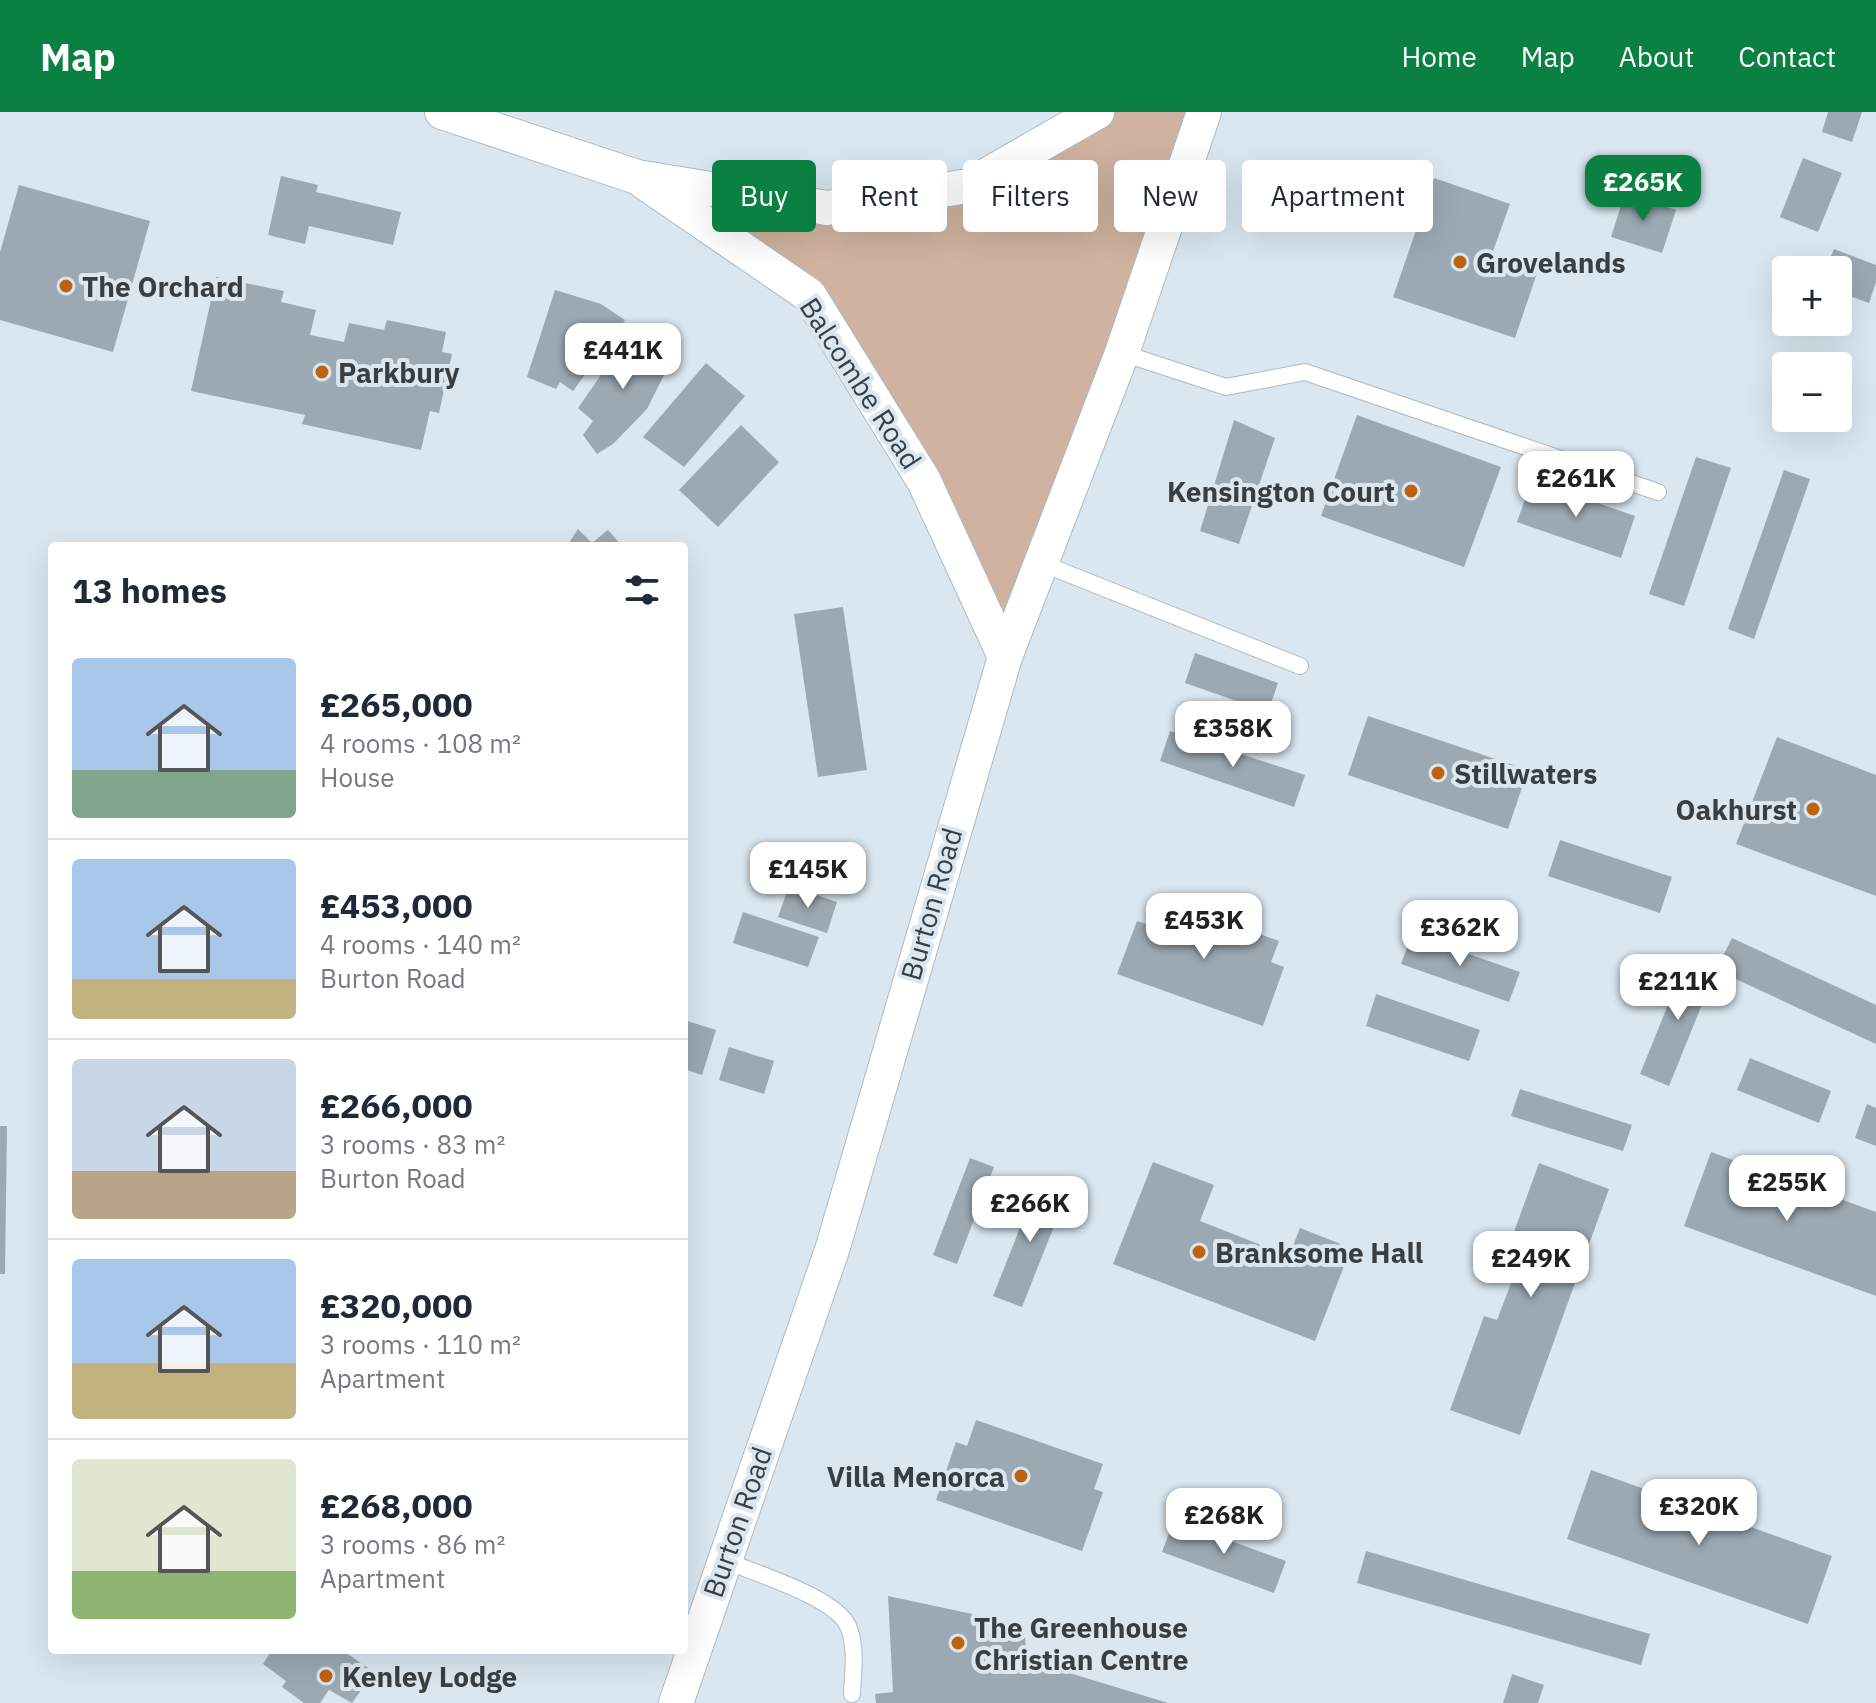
<!DOCTYPE html>
<html lang="en">
<head>
<meta charset="utf-8">
<style>
	:root { --surface:#fff; --page:#f2f2f3; --text:#1f2937; --muted:#747a83; --line:#e0e1e3; --accent:#0b8043 }
	body { margin:0; font-family:"IBM Plex Sans",sans-serif; background:var(--page); color:var(--text); height:100vh; display:flex; flex-direction:column; font-size:30px; white-space:nowrap }
	* { box-sizing:border-box; margin:0 }
	p { font-size:26px; color:var(--muted) }
	.icon { flex:none; width:44px; height:44px; fill:none; stroke:currentColor; stroke-width:2; stroke-linecap:round; stroke-linejoin:round }
	.map { position:relative; flex:1; overflow:hidden }
	.drawer { position:absolute; left:48px; top:430px; width:640px; height:1112px; display:flex; flex-direction:column; background:var(--surface); border-radius:8px; box-shadow:0 8px 32px #0002 }
	.drawer>* { flex:none }
	.guide { position:absolute; left:712px; top:48px; width:760px; height:72px; display:flex; gap:16px }
	.tools { position:absolute; left:1772px; top:144px; display:grid; gap:16px }
	.tools a { display:grid; place-items:center; width:80px; height:80px; border-radius:8px; background:var(--surface); box-shadow:0 8px 32px #0002; font-size:40px }
	.price { position:absolute; translate:-50% -68px; padding:0 18px; border-radius:16px; background:#fff; color:#222; font-size:26px; line-height:52px; filter:drop-shadow(0 2px 4px #0008) }
	.price::after { content:''; position:absolute; left:50%; top:48px; width:24px; height:18px; margin-left:-12px; background:inherit; clip-path:polygon(0 0,100% 0,50% 100%) }
	.price.active { background:var(--accent); color:#fff }
	ul { padding:0; list-style:none }
	li { display:flex; align-items:center; gap:24px; height:200px; padding:0 24px }
	li+li { border-top:2px solid var(--line) }
	li span { display:grid; place-items:center; flex:none; width:224px; height:160px; border-radius:8px; color:#555 }
	li>.icon { margin-inline-start:auto }
	span .icon { width:96px; height:96px; fill:#fffc; stroke-width:1 }
	li b { font-size:34px }
	h2 { display:flex; justify-content:space-between; align-items:center; height:96px; padding:0 24px; font-size:34px }
	.pill { padding:0 28px; border-radius:8px; background:var(--surface); box-shadow:0 8px 32px #0002; font-size:28px; line-height:72px }
	.pill.active { background:var(--accent); color:#fff }
	header { display:flex; align-items:center; gap:48px; box-sizing:border-box; height:112px; padding:0 40px; background:var(--accent); color:#fff }
	header strong { font-size:38px }
	nav { display:flex; gap:44px; margin-inline-start:auto; font-size:28px }
	.map>svg:first-child { display:block }
	.green { fill:#cfb29f }
	.building { fill:#9ca9b3 }
	.lines { fill:none; stroke-linecap:round; stroke-linejoin:round }
	.service-casing { stroke:#adbac4; stroke-width:18 }
	.minor-casing { stroke:#adbac4; stroke-width:36 }
	.service { stroke:#fff; stroke-width:16 }
	.minor { stroke:#fff; stroke-width:34 }
	.poi-dot { fill:#be620e; stroke:#dae7f1; stroke-width:3 }
	.labels { text-anchor:middle; dominant-baseline:central; stroke-width:8; stroke-linejoin:round; paint-order:stroke }
	.poi-label { font-size:28px; font-weight:bold; fill:#383e42; stroke:#dae7f1; text-anchor:start }
	.street-label { font-size:28px; fill:#383e42; stroke:#dae7f1 }
</style>
</head>
<body>
<header>
<strong>Map</strong>
<nav><a>Home</a><a>Map</a><a>About</a><a>Contact</a></nav>
</header>
<div class="map">
<svg width="1876" height="1591" viewBox="0 0 1876 1591">
	<rect width="100%" height="100%" fill="#dae7f1"/>
	<polygon class="green" points="1097,0 1204,0 1005,545 809,183 649,67 827,96 968,74"/>
	<g class="building">
		<polygon points="1828,0 1862,0 1852,30 1822,20"/>
		<polygon points="1803,46 1842,61 1818,120 1780,105"/>
		<polygon points="281,64 318,73 316,80 401,100 393,133 309,114 305,132 268,123"/>
		<polygon points="1434,66 1510,92 1492,142 1538,158 1515,226 1393,185"/>
		<polygon points="19,73 150,109 113,240 0,208 0,140"/>
		<polygon points="1625,81 1676,98 1662,141 1611,125"/>
		<polygon points="1834,137 1876,153 1876,170 1869,191 1838,180 1838,158 1825,158"/>
		<polygon points="216,165 284,179 281,190 316,198 310,223 344,230 349,211 384,218 387,208 446,220 442,240 452,242 439,301 430,299 421,338 302,312 305,303 191,279"/>
		<polygon points="555,178 601,192 625,208 573,279 560,270 556,277 527,265"/>
		<polygon points="633,217 660,234 655,242 670,251 647,297 613,332 597,342 583,323 593,309 578,296"/>
		<polygon points="706,251 745,284 684,355 643,325"/>
		<polygon points="1357,303 1501,355 1464,455 1321,404"/>
		<polygon points="1234,308 1275,326 1239,432 1200,419"/>
		<polygon points="741,313 779,350 718,415 679,378"/>
		<polygon points="1696,345 1731,356 1684,494 1649,482"/>
		<polygon points="1784,358 1810,367 1754,527 1728,517"/>
		<polygon points="1532,368 1635,404 1621,446 1517,410"/>
		<polygon points="578,417 592,431 608,418 622,434 567,434"/>
		<polygon points="843,495 867,658 818,665 794,502"/>
		<polygon points="1195,541 1278,571 1268,600 1185,571"/>
		<polygon points="1368,604 1528,658 1508,717 1348,663"/>
		<polygon points="1170,619 1305,663 1294,695 1160,649"/>
		<polygon points="1777,625 1876,663 1876,784 1736,732"/>
		<polygon points="1560,728 1672,765 1660,801 1548,764"/>
		<polygon points="789,774 837,790 827,821 778,805"/>
		<polygon points="1159,786 1279,829 1271,850 1284,855 1263,914 1117,862 1137,809 1149,813"/>
		<polygon points="743,800 819,825 808,855 733,831"/>
		<polygon points="1412,822 1520,860 1509,890 1401,852"/>
		<polygon points="1732,826 1876,893 1876,932 1716,858"/>
		<polygon points="1687,846 1716,858 1669,974 1640,962"/>
		<polygon points="1376,882 1480,918 1469,949 1366,914"/>
		<polygon points="684,908 716,918 702,963 684,957"/>
		<polygon points="729,935 774,949 764,982 719,968"/>
		<polygon points="1750,946 1831,979 1819,1011 1737,978"/>
		<polygon points="1520,977 1632,1013 1623,1039 1511,1004"/>
		<polygon points="1867,992 1876,996 1876,1034 1855,1026"/>
		<polygon points="0,1014 7,1014 5,1162 0,1162"/>
		<polygon points="1711,1040 1876,1100 1876,1184 1684,1114"/>
		<polygon points="970,1046 994,1055 957,1152 933,1143"/>
		<polygon points="1153,1050 1214,1073 1200,1109 1289,1144 1300,1116 1351,1136 1315,1229 1113,1152"/>
		<polygon points="1539,1051 1609,1077 1520,1323 1450,1298 1484,1204 1497,1208 1518,1153 1504,1147"/>
		<polygon points="1039,1068 1068,1079 1022,1195 993,1184"/>
		<polygon points="976,1308 1103,1352 1094,1377 1103,1380 1082,1439 936,1388 956,1330 967,1334"/>
		<polygon points="1591,1358 1832,1444 1808,1512 1567,1427"/>
		<polygon points="1174,1408 1286,1449 1274,1481 1162,1440"/>
		<polygon points="1366,1439 1650,1522 1641,1553 1357,1471"/>
		<polygon points="888,1484 1024,1513 1027,1548 1168,1591 876,1591 875,1582 893,1580"/>
		<polygon points="265,1538 342,1538 374,1560 352,1591 329,1578 320,1591 304,1591 282,1575 286,1569 263,1552 270,1541"/>
		<polygon points="1512,1562 1544,1573 1538,1591 1503,1591"/>
	</g>
	<g class="lines">
		<g class="service-casing">
			<g id="service">
				<polyline points="1122,241 1226,275 1305,260 1658,380"/>
				<polyline points="1041,451 1300,554"/>
				<path d="M724,1448C754,1461 835,1485 848,1514C857,1535 853,1560 852,1582"/>
			</g>
		</g>
		<g class="minor-casing">
			<g id="minor">
				<polyline points="442,0 637,65 827,96 968,74 1097,0"/>
				<polyline points="644,70 809,183 924,369 1005,545"/>
				<polyline points="676,1591 833,1135 1005,545 1122,241 1204,0"/>
			</g>
		</g>
		<use href="#service" class="service"/>
		<use href="#minor" class="minor"/>
	</g>
	<g class="poi-dot">
		<circle cx="1460" cy="150" r="8"/>
		<circle cx="66" cy="174" r="8"/>
		<circle cx="322" cy="260" r="8"/>
		<circle cx="1411" cy="379" r="8"/>
		<circle cx="1438" cy="661" r="8"/>
		<circle cx="1813" cy="697" r="8"/>
		<circle cx="1199" cy="1140" r="8"/>
		<circle cx="1021" cy="1364" r="8"/>
		<circle cx="958" cy="1531" r="8"/>
		<circle cx="326" cy="1564" r="8"/>
	</g>
	<g class="labels">
		<g class="poi-label">
			<text x="1476" y="150">Grovelands</text>
			<text x="82" y="174">The Orchard</text>
			<text x="338" y="260">Parkbury</text>
			<text x="1395" y="379" text-anchor="end">Kensington Court</text>
			<text x="1454" y="661">Stillwaters</text>
			<text x="1797" y="697" text-anchor="end">Oakhurst</text>
			<text x="1215" y="1140">Branksome Hall</text>
			<text x="1005" y="1364" text-anchor="end">Villa Menorca</text>
			<text x="974" y="1515">The Greenhouse<tspan x="974" dy="32">Christian Centre</tspan></text>
			<text x="342" y="1564">Kenley Lodge</text>
		</g>
		<g class="street-label">
			<text transform="translate(861 271) rotate(57)">Balcombe Road</text>
			<text transform="translate(931 792) rotate(-74)">Burton Road</text>
			<text transform="translate(737 1410) rotate(-71)">Burton Road</text>
		</g>
	</g>
</svg>
<div class="tools">
<a>+</a>
<a>−</a>
</div>
<b class="price active" style="left:1643px;top:111px">£265K</b>
<b class="price" style="left:623px;top:279px">£441K</b>
<b class="price" style="left:1576px;top:407px">£261K</b>
<b class="price" style="left:1233px;top:657px">£358K</b>
<b class="price" style="left:808px;top:798px">£145K</b>
<b class="price" style="left:1204px;top:849px">£453K</b>
<b class="price" style="left:1460px;top:856px">£362K</b>
<b class="price" style="left:1678px;top:910px">£211K</b>
<b class="price" style="left:1787px;top:1111px">£255K</b>
<b class="price" style="left:1030px;top:1132px">£266K</b>
<b class="price" style="left:1531px;top:1187px">£249K</b>
<b class="price" style="left:1699px;top:1435px">£320K</b>
<b class="price" style="left:1224px;top:1444px">£268K</b>
<div class="guide">
<a class="pill active">Buy</a>
<a class="pill">Rent</a>
<a class="pill">Filters</a>
<a class="pill">New</a>
<a class="pill">Apartment</a>
</div>
<section class="drawer">
<h2>13 homes<svg class="icon" aria-label="filters" viewBox="0 0 24 24"><path d="M4 7h16M4 17h16"/><circle cx="9" cy="7" r="2"/><circle cx="15" cy="17" r="2"/></svg></h2>
<ul>
<li><span style="background:linear-gradient(#a9c7e8 70%,#7fa58c 0)"><svg class="icon" aria-label="home" viewBox="0 0 24 24"><path d="M3 11l9-7 9 7M6 9v11h12V9"/></svg></span><div><b>£265,000</b><p>4 rooms · 108 m²</p><p>House</p></div></li>
<li><span style="background:linear-gradient(#a9c7e8 75%,#c2b280 0)"><svg class="icon" aria-label="home" viewBox="0 0 24 24"><path d="M3 11l9-7 9 7M6 9v11h12V9"/></svg></span><div><b>£453,000</b><p>4 rooms · 140 m²</p><p>Burton Road</p></div></li>
<li><span style="background:linear-gradient(#c9d6e8 70%,#b9a48a 0)"><svg class="icon" aria-label="home" viewBox="0 0 24 24"><path d="M3 11l9-7 9 7M6 9v11h12V9"/></svg></span><div><b>£266,000</b><p>3 rooms · 83 m²</p><p>Burton Road</p></div></li>
<li><span style="background:linear-gradient(#a9c7e8 65%,#c2b280 0)"><svg class="icon" aria-label="home" viewBox="0 0 24 24"><path d="M3 11l9-7 9 7M6 9v11h12V9"/></svg></span><div><b>£320,000</b><p>3 rooms · 110 m²</p><p>Apartment</p></div></li>
<li><span style="background:linear-gradient(#dfe7d0 70%,#8fb573 0)"><svg class="icon" aria-label="home" viewBox="0 0 24 24"><path d="M3 11l9-7 9 7M6 9v11h12V9"/></svg></span><div><b>£268,000</b><p>3 rooms · 86 m²</p><p>Apartment</p></div></li>
</ul>
</section>
</div>
</body>
</html>
